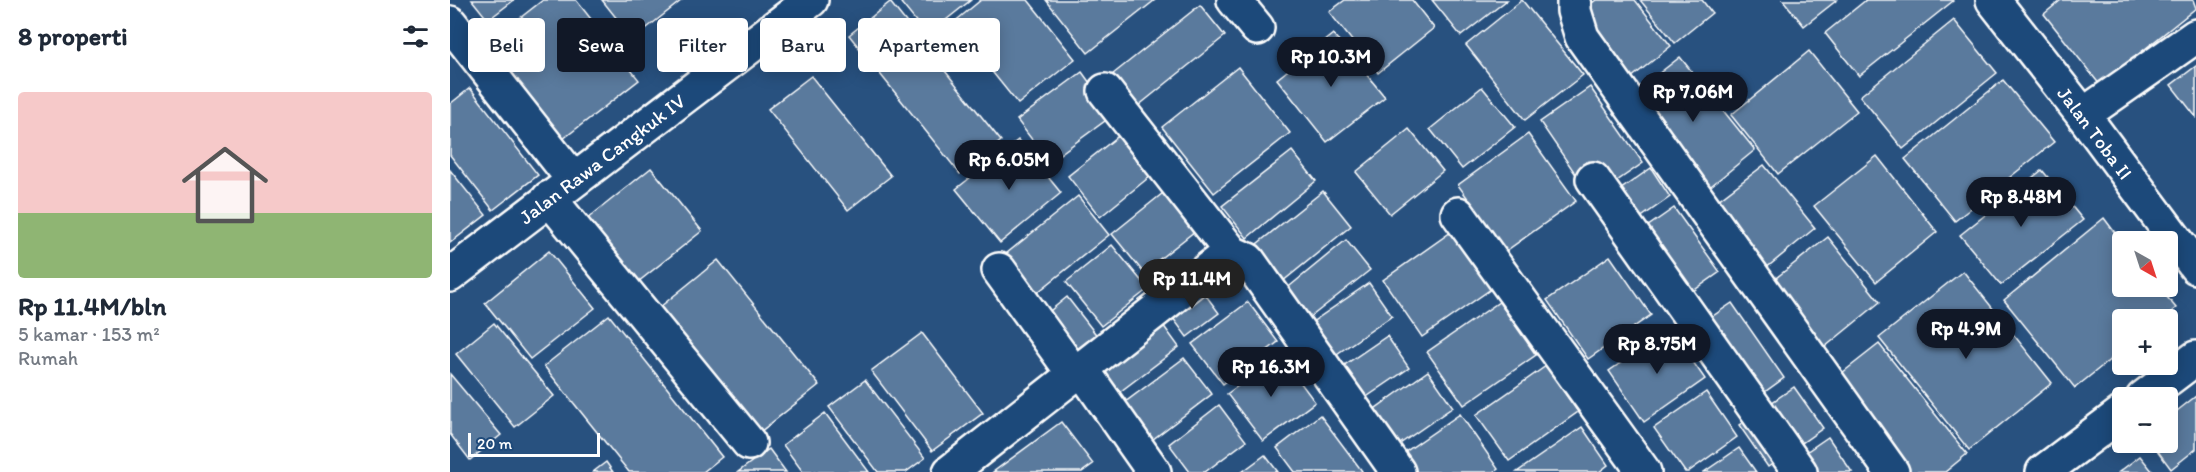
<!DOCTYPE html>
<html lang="id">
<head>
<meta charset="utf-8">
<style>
	:root { --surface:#fff; --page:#f6f6f7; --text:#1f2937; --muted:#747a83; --line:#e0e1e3; --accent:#111827 }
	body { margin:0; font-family:Itim,sans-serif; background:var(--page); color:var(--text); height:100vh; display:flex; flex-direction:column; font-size:22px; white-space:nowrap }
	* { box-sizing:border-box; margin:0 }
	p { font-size:20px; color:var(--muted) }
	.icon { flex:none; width:33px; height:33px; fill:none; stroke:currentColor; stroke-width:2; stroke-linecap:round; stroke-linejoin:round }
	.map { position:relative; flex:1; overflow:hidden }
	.side { display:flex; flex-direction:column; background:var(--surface); width:450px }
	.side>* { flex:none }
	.banner { position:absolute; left:18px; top:18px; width:570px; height:54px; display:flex; gap:12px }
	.needle { width:39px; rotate:141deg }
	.controls { position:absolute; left:1662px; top:231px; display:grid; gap:12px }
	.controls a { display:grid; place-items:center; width:66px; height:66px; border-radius:6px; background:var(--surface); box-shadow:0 3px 15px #0003; font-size:30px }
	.scale { position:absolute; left:18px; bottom:15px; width:132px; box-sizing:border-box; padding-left:6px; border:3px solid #fff; border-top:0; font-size:16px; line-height:21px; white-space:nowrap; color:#fff; -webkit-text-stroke:4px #1f4a7a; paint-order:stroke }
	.price { position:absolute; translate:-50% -51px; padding:0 14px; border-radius:21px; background:var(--accent); color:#fff; font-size:20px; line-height:39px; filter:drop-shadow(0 2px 3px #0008) }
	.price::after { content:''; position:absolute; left:50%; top:36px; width:18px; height:14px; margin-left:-9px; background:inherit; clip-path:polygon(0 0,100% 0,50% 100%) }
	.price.current { background:#222; color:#fff }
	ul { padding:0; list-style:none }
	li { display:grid; align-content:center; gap:12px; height:318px; padding:0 18px }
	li+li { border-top:2px solid var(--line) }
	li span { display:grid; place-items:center; height:186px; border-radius:6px; color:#555 }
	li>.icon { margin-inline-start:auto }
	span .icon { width:108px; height:108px; fill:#fffc; stroke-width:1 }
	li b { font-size:26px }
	h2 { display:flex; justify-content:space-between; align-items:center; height:72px; padding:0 18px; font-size:26px }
	.tag { padding:0 21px; border-radius:6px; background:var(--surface); box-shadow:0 3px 15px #0003; font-size:21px; line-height:54px }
	.tag.current { background:var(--accent); color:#fff }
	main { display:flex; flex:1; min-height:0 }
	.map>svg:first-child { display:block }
	.building { fill:#5a7a9d; stroke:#fff; stroke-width:1.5 }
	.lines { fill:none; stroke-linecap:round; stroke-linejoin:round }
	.minor-casing { stroke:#fff; stroke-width:38 }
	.minor { stroke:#1f4a7a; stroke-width:33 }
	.labels { text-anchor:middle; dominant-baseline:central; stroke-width:6; stroke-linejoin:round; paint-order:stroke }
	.street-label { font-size:20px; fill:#fff; stroke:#1f4a7a }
</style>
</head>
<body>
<main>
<section class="side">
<h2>8 properti<svg class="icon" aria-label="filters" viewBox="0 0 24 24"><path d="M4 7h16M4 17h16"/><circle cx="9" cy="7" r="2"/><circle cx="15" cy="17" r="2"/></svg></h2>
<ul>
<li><span style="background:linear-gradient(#f6c9c9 65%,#8fb573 0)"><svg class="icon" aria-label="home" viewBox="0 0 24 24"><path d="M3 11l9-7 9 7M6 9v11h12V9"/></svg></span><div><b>Rp 11.4M/bln</b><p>5 kamar · 153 m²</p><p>Rumah</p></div></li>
</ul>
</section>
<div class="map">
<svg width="1746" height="472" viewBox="0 0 1746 472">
	<rect width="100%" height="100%" fill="#28517f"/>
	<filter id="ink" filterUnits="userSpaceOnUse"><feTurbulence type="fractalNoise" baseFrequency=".0167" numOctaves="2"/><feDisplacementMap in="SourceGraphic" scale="12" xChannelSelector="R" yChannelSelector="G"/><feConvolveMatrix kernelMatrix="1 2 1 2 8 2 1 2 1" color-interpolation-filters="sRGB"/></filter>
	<g filter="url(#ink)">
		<g class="building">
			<polygon points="22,0 64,0 38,20"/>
			<polygon points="93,0 126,0 189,80 113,139 38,43"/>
			<polygon points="152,0 232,0 183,39"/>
			<polygon points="455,0 521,0 477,35 451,3"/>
			<polygon points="531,0 578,0 625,59 568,104 503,23"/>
			<polygon points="596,0 705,0 638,53"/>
			<polygon points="895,0 962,0 984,28 928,73 879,12"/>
			<polygon points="982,0 1057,0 1011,36"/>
			<polygon points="1072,0 1133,75 1075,120 1016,45"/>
			<polygon points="1146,0 1185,0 1221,46 1181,78 1129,13"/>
			<polygon points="1190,0 1252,0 1262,13 1225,43"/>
			<polygon points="1333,0 1387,0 1354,26"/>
			<polygon points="1416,0 1502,0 1503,1 1409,76 1375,33"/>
			<polygon points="1611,0 1743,0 1746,8 1650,85 1594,14"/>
			<polygon points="440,2 551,141 510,174 399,35"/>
			<polygon points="750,5 775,36 688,106 663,74"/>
			<polygon points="1504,20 1547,73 1453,149 1410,96"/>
			<polygon points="883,34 935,97 877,142 827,79"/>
			<polygon points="1359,51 1407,111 1328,174 1281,115"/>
			<polygon points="1230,57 1305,150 1256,190 1180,96"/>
			<polygon points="1746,66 1746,117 1721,85"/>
			<polygon points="788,67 840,133 764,193 712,127"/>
			<polygon points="632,72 663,115 599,162 567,120"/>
			<polygon points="361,76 441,176 398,210 318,109"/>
			<polygon points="1553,80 1604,142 1505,221 1455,159"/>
			<polygon points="1032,87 1065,127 1012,169 980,129"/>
			<polygon points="1140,87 1193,163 1142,198 1090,122"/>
			<polygon points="20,88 88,175 43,210 0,155 0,104"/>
			<polygon points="959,129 993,171 940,214 906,172"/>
			<polygon points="676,130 708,170 650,217 618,176"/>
			<polygon points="1078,134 1126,201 1056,251 1008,185"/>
			<polygon points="568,140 611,193 550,243 506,189"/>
			<polygon points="842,151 866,181 797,238 772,206"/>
			<polygon points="1427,156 1487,232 1426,282 1364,206"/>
			<polygon points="1314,165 1365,228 1315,269 1263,204"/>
			<polygon points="201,168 252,231 183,286 132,223"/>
			<polygon points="1201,168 1220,197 1170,232 1150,204"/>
			<polygon points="0,170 36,215 0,243"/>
			<polygon points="1592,170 1633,220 1551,285 1510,235"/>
			<polygon points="723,185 754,224 693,272 662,234"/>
			<polygon points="873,191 901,226 827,286 798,251"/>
			<polygon points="628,196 659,235 583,296 552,257"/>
			<polygon points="1224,208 1270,272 1219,308 1174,243"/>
			<polygon points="1654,218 1672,242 1672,286 1708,286 1726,308 1711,320 1672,320 1672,350 1625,388 1554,300"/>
			<polygon points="1001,232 1041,289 972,337 933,280"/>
			<polygon points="1378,237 1430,302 1370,351 1317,285"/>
			<polygon points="896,240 920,270 858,319 835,290"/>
			<polygon points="662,245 698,289 651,326 616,282"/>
			<polygon points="99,251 145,308 80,359 35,303"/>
			<polygon points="1160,256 1201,315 1138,359 1097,300"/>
			<polygon points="268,260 369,385 305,436 205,311"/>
			<polygon points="1513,271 1602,383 1519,450 1429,338"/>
			<polygon points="746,282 769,313 737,337 714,306"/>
			<polygon points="919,283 942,316 878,360 855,327"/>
			<polygon points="617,297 648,337 622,358 590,319"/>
			<polygon points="798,302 828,342 773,384 742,344"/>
			<polygon points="1049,302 1086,355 1014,405 977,352"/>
			<polygon points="1282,303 1334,378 1291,409 1238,333"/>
			<polygon points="705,314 729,347 663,397 638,364"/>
			<polygon points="159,315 272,457 253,472 179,472 94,366"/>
			<polygon points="44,323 104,396 65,427 6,354"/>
			<polygon points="1220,329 1255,379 1194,422 1159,371"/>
			<polygon points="472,333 533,413 482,451 421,371"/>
			<polygon points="937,336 959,368 915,398 893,366"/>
			<polygon points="1429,344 1517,454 1495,472 1457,472 1383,380"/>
			<polygon points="830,355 865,402 813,441 777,394"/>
			<polygon points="734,358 762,394 694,446 666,409"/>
			<polygon points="1096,366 1128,412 1059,461 1026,415"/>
			<polygon points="978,371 1003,407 944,448 919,413"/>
			<polygon points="0,374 51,435 20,460 0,434"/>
			<polygon points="415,380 475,458 456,472 428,472 379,407"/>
			<polygon points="1344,387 1373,428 1318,467 1289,425"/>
			<polygon points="1256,392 1287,437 1238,472 1235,472 1204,428"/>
			<polygon points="1746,396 1746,449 1721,469 1701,442 1718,442 1718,418"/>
			<polygon points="769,405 796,441 755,472 740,472 719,444"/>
			<polygon points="375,413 419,472 353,472 333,445"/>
			<polygon points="1010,414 1048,469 1044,472 959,472 948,457"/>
			<polygon points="870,415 912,471 911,472 845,472 827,448"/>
			<polygon points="611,422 643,464 632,472 543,472"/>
			<polygon points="1132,427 1158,465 1149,472 1067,472"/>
			<polygon points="1378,437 1402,472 1327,472"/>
			<polygon points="1289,448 1306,472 1254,472"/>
			<polygon points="319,449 336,472 288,472"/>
			<polygon points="815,455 828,472 792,472"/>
			<polygon points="1690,456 1703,472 1669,472"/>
			<polygon points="156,462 163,472 143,472"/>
		</g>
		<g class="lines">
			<g class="minor-casing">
				<g id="minor">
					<polyline points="784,0 807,28"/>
					<polyline points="1124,0 1124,11 1132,37 1442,472"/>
					<polyline points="1543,0 1633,115 1746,267"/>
					<polyline points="0,23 123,179"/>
					<polyline points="655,91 782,253 798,260 948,472"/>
					<polyline points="1633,115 1746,36"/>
					<polyline points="1143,179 1350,472"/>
					<polyline points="99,198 299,443"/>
					<polyline points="1008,214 1194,472"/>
					<polyline points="549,270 624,374"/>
					<polyline points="0,275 361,0"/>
					<polyline points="631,368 704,472"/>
					<polyline points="1693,398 1746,358"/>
					<polyline points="500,472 775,256 782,253"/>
					<polyline points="1593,472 1672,413"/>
				</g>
			</g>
			<use href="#minor" class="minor"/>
		</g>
	</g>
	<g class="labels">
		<g class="street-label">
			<text transform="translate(1645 133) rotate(53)">Jalan Toba II</text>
			<text transform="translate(152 159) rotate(-37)">Jalan Rawa Cangkuk IV</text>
		</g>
	</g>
</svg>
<div class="controls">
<a><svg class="needle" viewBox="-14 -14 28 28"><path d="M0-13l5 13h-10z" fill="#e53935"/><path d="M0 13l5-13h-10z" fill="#747a83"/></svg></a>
<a>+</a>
<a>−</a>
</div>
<div class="scale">20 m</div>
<b class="price" style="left:881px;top:88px">Rp 10.3M</b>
<b class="price" style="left:1243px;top:123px">Rp 7.06M</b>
<b class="price" style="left:559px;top:191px">Rp 6.05M</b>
<b class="price" style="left:1571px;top:228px">Rp 8.48M</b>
<b class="price current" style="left:742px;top:310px">Rp 11.4M</b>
<b class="price" style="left:1516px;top:360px">Rp 4.9M</b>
<b class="price" style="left:1207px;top:375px">Rp 8.75M</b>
<b class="price" style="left:821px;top:398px">Rp 16.3M</b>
<div class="banner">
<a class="tag">Beli</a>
<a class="tag current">Sewa</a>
<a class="tag">Filter</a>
<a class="tag">Baru</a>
<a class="tag">Apartemen</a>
</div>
</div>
</main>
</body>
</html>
